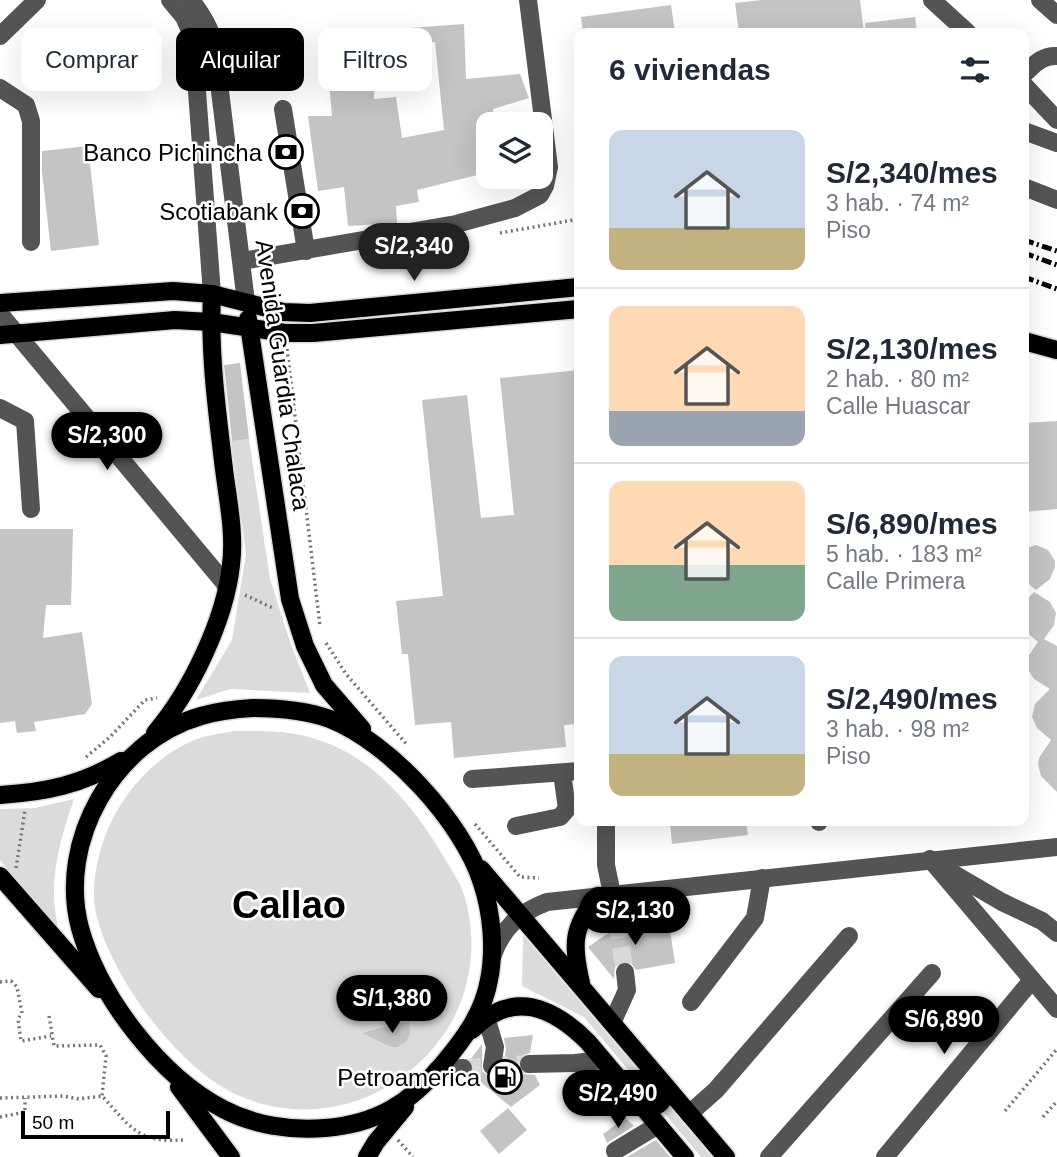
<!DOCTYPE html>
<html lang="es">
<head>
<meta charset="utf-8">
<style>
	:root { --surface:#fff; --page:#f2f2f3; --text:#1f2937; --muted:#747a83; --line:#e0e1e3; --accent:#000 }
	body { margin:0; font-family:Helvetica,sans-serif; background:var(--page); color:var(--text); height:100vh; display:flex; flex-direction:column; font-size:26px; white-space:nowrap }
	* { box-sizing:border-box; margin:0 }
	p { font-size:23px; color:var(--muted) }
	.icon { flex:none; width:38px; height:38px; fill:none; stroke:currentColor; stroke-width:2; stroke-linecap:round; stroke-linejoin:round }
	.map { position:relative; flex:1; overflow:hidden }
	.details { position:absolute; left:574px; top:28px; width:455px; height:798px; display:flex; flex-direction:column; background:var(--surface); border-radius:14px; box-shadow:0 7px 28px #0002 }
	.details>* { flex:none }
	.top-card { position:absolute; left:21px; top:28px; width:448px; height:63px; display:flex; gap:14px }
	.buttons { position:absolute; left:476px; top:112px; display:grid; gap:14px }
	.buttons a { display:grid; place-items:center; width:77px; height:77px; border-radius:14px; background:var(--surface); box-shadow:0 7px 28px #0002; font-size:35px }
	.scale { position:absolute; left:21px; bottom:18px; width:149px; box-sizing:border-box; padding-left:7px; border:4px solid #000; border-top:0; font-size:19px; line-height:24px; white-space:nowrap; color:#000; -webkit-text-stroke:5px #fff; paint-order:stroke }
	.price { position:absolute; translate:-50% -60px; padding:0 16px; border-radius:24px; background:var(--accent); color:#fff; font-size:23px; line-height:46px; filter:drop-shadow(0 2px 4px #0008) }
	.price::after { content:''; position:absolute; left:50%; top:42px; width:21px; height:16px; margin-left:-10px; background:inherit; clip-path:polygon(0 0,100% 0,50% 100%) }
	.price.active { background:#222; color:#fff }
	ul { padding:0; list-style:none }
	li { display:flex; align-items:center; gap:21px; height:175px; padding:0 35px }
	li+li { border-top:2px solid var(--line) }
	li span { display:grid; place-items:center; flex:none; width:196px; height:140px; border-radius:14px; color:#555 }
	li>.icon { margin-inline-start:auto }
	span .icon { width:84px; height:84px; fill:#fffc; stroke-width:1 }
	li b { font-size:30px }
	h2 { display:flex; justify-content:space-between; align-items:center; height:84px; padding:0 35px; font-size:30px }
	.pill { padding:0 24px; border-radius:14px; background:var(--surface); box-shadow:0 7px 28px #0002; font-size:24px; line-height:63px }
	.pill.active { background:var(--accent); color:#fff }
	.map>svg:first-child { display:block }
	.green { fill:#dbdbdb }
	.building { fill:#c4c4c4 }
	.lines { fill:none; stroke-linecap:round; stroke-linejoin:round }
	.minor-tunnel { stroke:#d9d9d9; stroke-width:18; stroke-dasharray:18 9; stroke-linecap:butt }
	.major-casing { stroke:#dbdbdb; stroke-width:21 }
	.path { stroke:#767676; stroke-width:3.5; stroke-dasharray:2 3.5; stroke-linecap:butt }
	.minor { stroke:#545454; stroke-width:18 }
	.major { stroke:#000; stroke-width:18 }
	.rail { stroke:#000; stroke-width:5; stroke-dasharray:10 3.5 2 3.5; stroke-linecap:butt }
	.labels { text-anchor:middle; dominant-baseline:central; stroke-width:5; stroke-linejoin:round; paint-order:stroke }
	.poi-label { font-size:24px; fill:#000; stroke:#fff; text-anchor:end }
	.street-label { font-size:24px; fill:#000; stroke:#fff }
	.town-label { font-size:38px; font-weight:bold; fill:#000; stroke:#fff }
</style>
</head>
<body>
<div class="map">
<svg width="1057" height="1157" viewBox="0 0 1057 1157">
	<rect width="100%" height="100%" fill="#fff"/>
	<g class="green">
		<polygon points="249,439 270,579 290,642 310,693 230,689 196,700 232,640 246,554 231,441"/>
		<path d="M234,731C270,731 297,730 332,745C384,767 422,818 449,866C454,874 460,883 463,892C478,936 473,988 448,1028C403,1099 316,1130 237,1095C178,1068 110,976 96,913C89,882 101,838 117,811C135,780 160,755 194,740C206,735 221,734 234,731Z"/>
		<path d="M74,799C59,843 46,887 60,933L0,860V809L35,808Z"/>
		<polygon points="523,935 712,1157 701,1157 584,1017 522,986"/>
	</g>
	<g class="building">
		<polygon points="762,0 860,0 864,33 739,33 735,3"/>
		<polygon points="671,5 675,33 583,33 581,17"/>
		<polygon points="915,17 917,33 866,33 865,23"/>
		<polygon points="464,24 466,79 520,74 529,98 493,109 495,124 488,124 488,152 480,154 485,173 417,190 419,202 396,206 397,223 348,226 344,187 318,191 308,116 332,116 329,82 375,76 374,99 396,97 402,138 444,130 435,42 410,45 409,28"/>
		<polygon points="88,146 99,245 51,251 42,172 42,151"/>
		<polygon points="240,363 249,439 232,441 224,365"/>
		<polygon points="579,370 579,724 564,725 566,747 454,758 451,722 415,725 408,654 402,654 396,601 443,596 422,400 467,395 481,518 514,515 500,378"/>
		<polygon points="1057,421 1057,509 1024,512 1024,423"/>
		<polygon points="0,529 73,529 71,605 46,605 43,638 82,632 92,704 85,714 34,722 36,731 17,733 15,721 0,723"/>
		<polygon points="1036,545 1048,550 1055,561 1055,567 1050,579 1036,590 1024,580 1024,549"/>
		<polygon points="1034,592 1050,602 1056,613 1054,625 1044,639 1057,646 1057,792 1041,776 1038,764 1039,758 1051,740 1037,728 1032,717 1035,704 1050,689 1034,679 1027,668 1029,655 1038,642 1024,630 1024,602"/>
		<polygon points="670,821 746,821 748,835 672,844"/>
		<polygon points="669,924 675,963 636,970 630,962 623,961 615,967 614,979 588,947 619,926"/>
		<polygon points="409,1021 410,1034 406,1042 397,1047 391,1047 362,1033"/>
		<polygon points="533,1035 530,1053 523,1055 518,1065 523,1074 535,1075 540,1085 511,1107 472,1075 474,1066 470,1060 482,1044 482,1071 490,1077 497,1076 503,1068 506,1049 504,1038"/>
		<polygon points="508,1108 527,1130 499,1154 480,1131"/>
		<polygon points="625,1118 634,1126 607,1143 603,1134"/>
		<polygon points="656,1140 670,1157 627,1157"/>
	</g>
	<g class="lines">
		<g class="minor-tunnel">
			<polyline points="612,894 625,972"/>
			<polyline points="463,1068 529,1064"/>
		</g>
		<g class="major-casing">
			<g id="major">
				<polyline points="0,303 173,291 212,294 283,312 310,313 579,287"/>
				<polyline points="248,319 290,599 305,646 324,685 362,729"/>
				<polyline points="0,335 175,320 211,322 285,333 313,333 579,309"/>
				<polyline points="1024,341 1057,350"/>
				<path d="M253,708C279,708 305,710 330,719C389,742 463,822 482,883C492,913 495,950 489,980C483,1014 463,1040 442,1065C409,1104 376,1124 325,1128C291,1131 253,1125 223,1109C160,1076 99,997 80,928C57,841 114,741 201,716C218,711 235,709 253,708Z"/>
				<path d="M155,733C191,691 225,620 231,565C235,533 228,501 224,469C217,411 209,353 212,294"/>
				<path d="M0,795C46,792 81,785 121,761"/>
				<polyline points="481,869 726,1157"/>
				<polyline points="0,876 99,989"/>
				<path d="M581,983C572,945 572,927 598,896"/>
				<path d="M472,1030C513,989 553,1007 588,1042L685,1157"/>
				<polyline points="179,1087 231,1157"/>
				<polyline points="367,1157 376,1142 405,1107"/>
			</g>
		</g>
		<g class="path">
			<polyline points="500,233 579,219"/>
			<polyline points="287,349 320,626"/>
			<polyline points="245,595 273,608"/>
			<polyline points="326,643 346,674 408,746"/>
			<polyline points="86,757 109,738 145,700 157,698"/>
			<polyline points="475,824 520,877 539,878"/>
			<polyline points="16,868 25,810"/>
			<polyline points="0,982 11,981 17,987 22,1013 18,1019 21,1041 51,1036"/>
			<polyline points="49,1016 54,1046 100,1045 106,1056 102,1096"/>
			<path d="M0,1098L63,1096L79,1099L102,1096C131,1127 137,1143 184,1140"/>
			<polyline points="1005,1111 1057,1049"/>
			<polyline points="0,1117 25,1112 25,1098"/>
			<polyline points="1043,1117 1057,1101"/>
			<polyline points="398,1140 413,1157"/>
		</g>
		<g class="minor">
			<polyline points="170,0 184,17 193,37 212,294"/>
			<path d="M191,0C213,29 214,39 218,75"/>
			<polyline points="932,0 968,33"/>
			<polyline points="1040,0 1057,15"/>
			<polyline points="0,36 37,0"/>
			<path d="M1024,74C1034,65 1042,55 1057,56"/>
			<polyline points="197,77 200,70 207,67 214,69 218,75 246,302"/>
			<polyline points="1024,85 1057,120"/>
			<polyline points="0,88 26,105 31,121 31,242"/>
			<polyline points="283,109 306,251"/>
			<polyline points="1024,131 1057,143"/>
			<polyline points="1024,187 1057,200"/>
			<polyline points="242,261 456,224 515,208 540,195 545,186 549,167 528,0"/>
			<polyline points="0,314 227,586"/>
			<polyline points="0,408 25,421 31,509"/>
			<polyline points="472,779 579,771"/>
			<polyline points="606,821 606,865 612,894"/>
			<polyline points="819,821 819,822"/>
			<polyline points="516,826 560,817 567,809 562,773"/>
			<polyline points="930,859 1057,1009"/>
			<polyline points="942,867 1002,902 1042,921 1057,933"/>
			<path d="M492,957C502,929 518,913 547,902L1057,847"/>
			<polyline points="691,1002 755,918 762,878"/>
			<polyline points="486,1017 495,1047 492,1066"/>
			<polyline points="612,1023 627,990 625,972"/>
			<polyline points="529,1064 575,1063 603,1060"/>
			<polyline points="437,1070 463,1068"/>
			<polyline points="689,1114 716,1090 849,936"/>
			<polyline points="615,1151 658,1125"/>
			<polyline points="769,1157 932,973"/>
			<polyline points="885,1157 1032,980"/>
		</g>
		<use href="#major" class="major"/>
		<g class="rail">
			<polyline points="1024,240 1057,251"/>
			<polyline points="1024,253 1057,265"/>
			<polyline points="1024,277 1057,289"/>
		</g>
	</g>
	<defs>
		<g id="bank-ring" transform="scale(1.75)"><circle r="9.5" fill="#fff" stroke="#000" stroke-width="1.5"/><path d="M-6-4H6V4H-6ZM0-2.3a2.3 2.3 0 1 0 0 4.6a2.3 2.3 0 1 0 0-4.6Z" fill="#000"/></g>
		<g id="fuel-ring" transform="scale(1.75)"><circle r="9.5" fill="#fff" stroke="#000" stroke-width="1.5"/><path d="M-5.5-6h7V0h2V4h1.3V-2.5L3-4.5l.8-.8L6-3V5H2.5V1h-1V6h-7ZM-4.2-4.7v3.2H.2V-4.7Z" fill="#000"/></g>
	</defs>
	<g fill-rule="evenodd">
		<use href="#bank-ring" x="286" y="152"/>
		<use href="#bank-ring" x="302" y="211"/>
		<use href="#fuel-ring" x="505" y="1077"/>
	</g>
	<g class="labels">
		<g class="poi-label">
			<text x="262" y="152">Banco Pichincha</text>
			<text x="278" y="211">Scotiabank</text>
			<text x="480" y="1077">Petroamerica</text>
		</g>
		<g class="street-label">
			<text transform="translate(283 375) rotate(82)">Avenida Guardia Chalaca</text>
		</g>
		<g class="town-label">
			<text x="289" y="905">Callao</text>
		</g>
	</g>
</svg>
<div class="buttons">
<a><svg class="icon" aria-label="layers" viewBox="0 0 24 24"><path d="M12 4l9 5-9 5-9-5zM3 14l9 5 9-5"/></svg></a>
</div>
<div class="scale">50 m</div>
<b class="price active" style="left:414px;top:283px">S/2,340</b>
<b class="price" style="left:107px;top:472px">S/2,300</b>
<b class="price" style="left:635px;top:947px">S/2,130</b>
<b class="price" style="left:392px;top:1035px">S/1,380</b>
<b class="price" style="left:944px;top:1056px">S/6,890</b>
<b class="price" style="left:618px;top:1130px">S/2,490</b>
<div class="top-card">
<a class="pill">Comprar</a>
<a class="pill active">Alquilar</a>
<a class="pill">Filtros</a>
</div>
<section class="details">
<h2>6 viviendas<svg class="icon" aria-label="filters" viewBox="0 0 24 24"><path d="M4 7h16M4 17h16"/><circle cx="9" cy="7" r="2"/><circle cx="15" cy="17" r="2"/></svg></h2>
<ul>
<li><span style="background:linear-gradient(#c9d6e8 70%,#c2b280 0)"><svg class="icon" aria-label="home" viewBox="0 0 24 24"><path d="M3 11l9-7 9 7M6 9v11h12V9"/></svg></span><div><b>S/2,340/mes</b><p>3 hab. · 74 m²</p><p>Piso</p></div></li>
<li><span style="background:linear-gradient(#ffd9b3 75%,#9aa5b1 0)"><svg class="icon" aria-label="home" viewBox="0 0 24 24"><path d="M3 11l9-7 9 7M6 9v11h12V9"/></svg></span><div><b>S/2,130/mes</b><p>2 hab. · 80 m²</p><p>Calle Huascar</p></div></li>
<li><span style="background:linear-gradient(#ffd9b3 60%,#7fa58c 0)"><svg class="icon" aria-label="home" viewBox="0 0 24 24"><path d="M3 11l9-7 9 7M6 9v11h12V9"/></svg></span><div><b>S/6,890/mes</b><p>5 hab. · 183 m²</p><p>Calle Primera</p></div></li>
<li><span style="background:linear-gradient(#c9d6e8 70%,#c2b280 0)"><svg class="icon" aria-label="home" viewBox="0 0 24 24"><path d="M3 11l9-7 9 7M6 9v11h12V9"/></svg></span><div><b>S/2,490/mes</b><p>3 hab. · 98 m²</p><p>Piso</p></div></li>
</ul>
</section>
</div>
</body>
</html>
